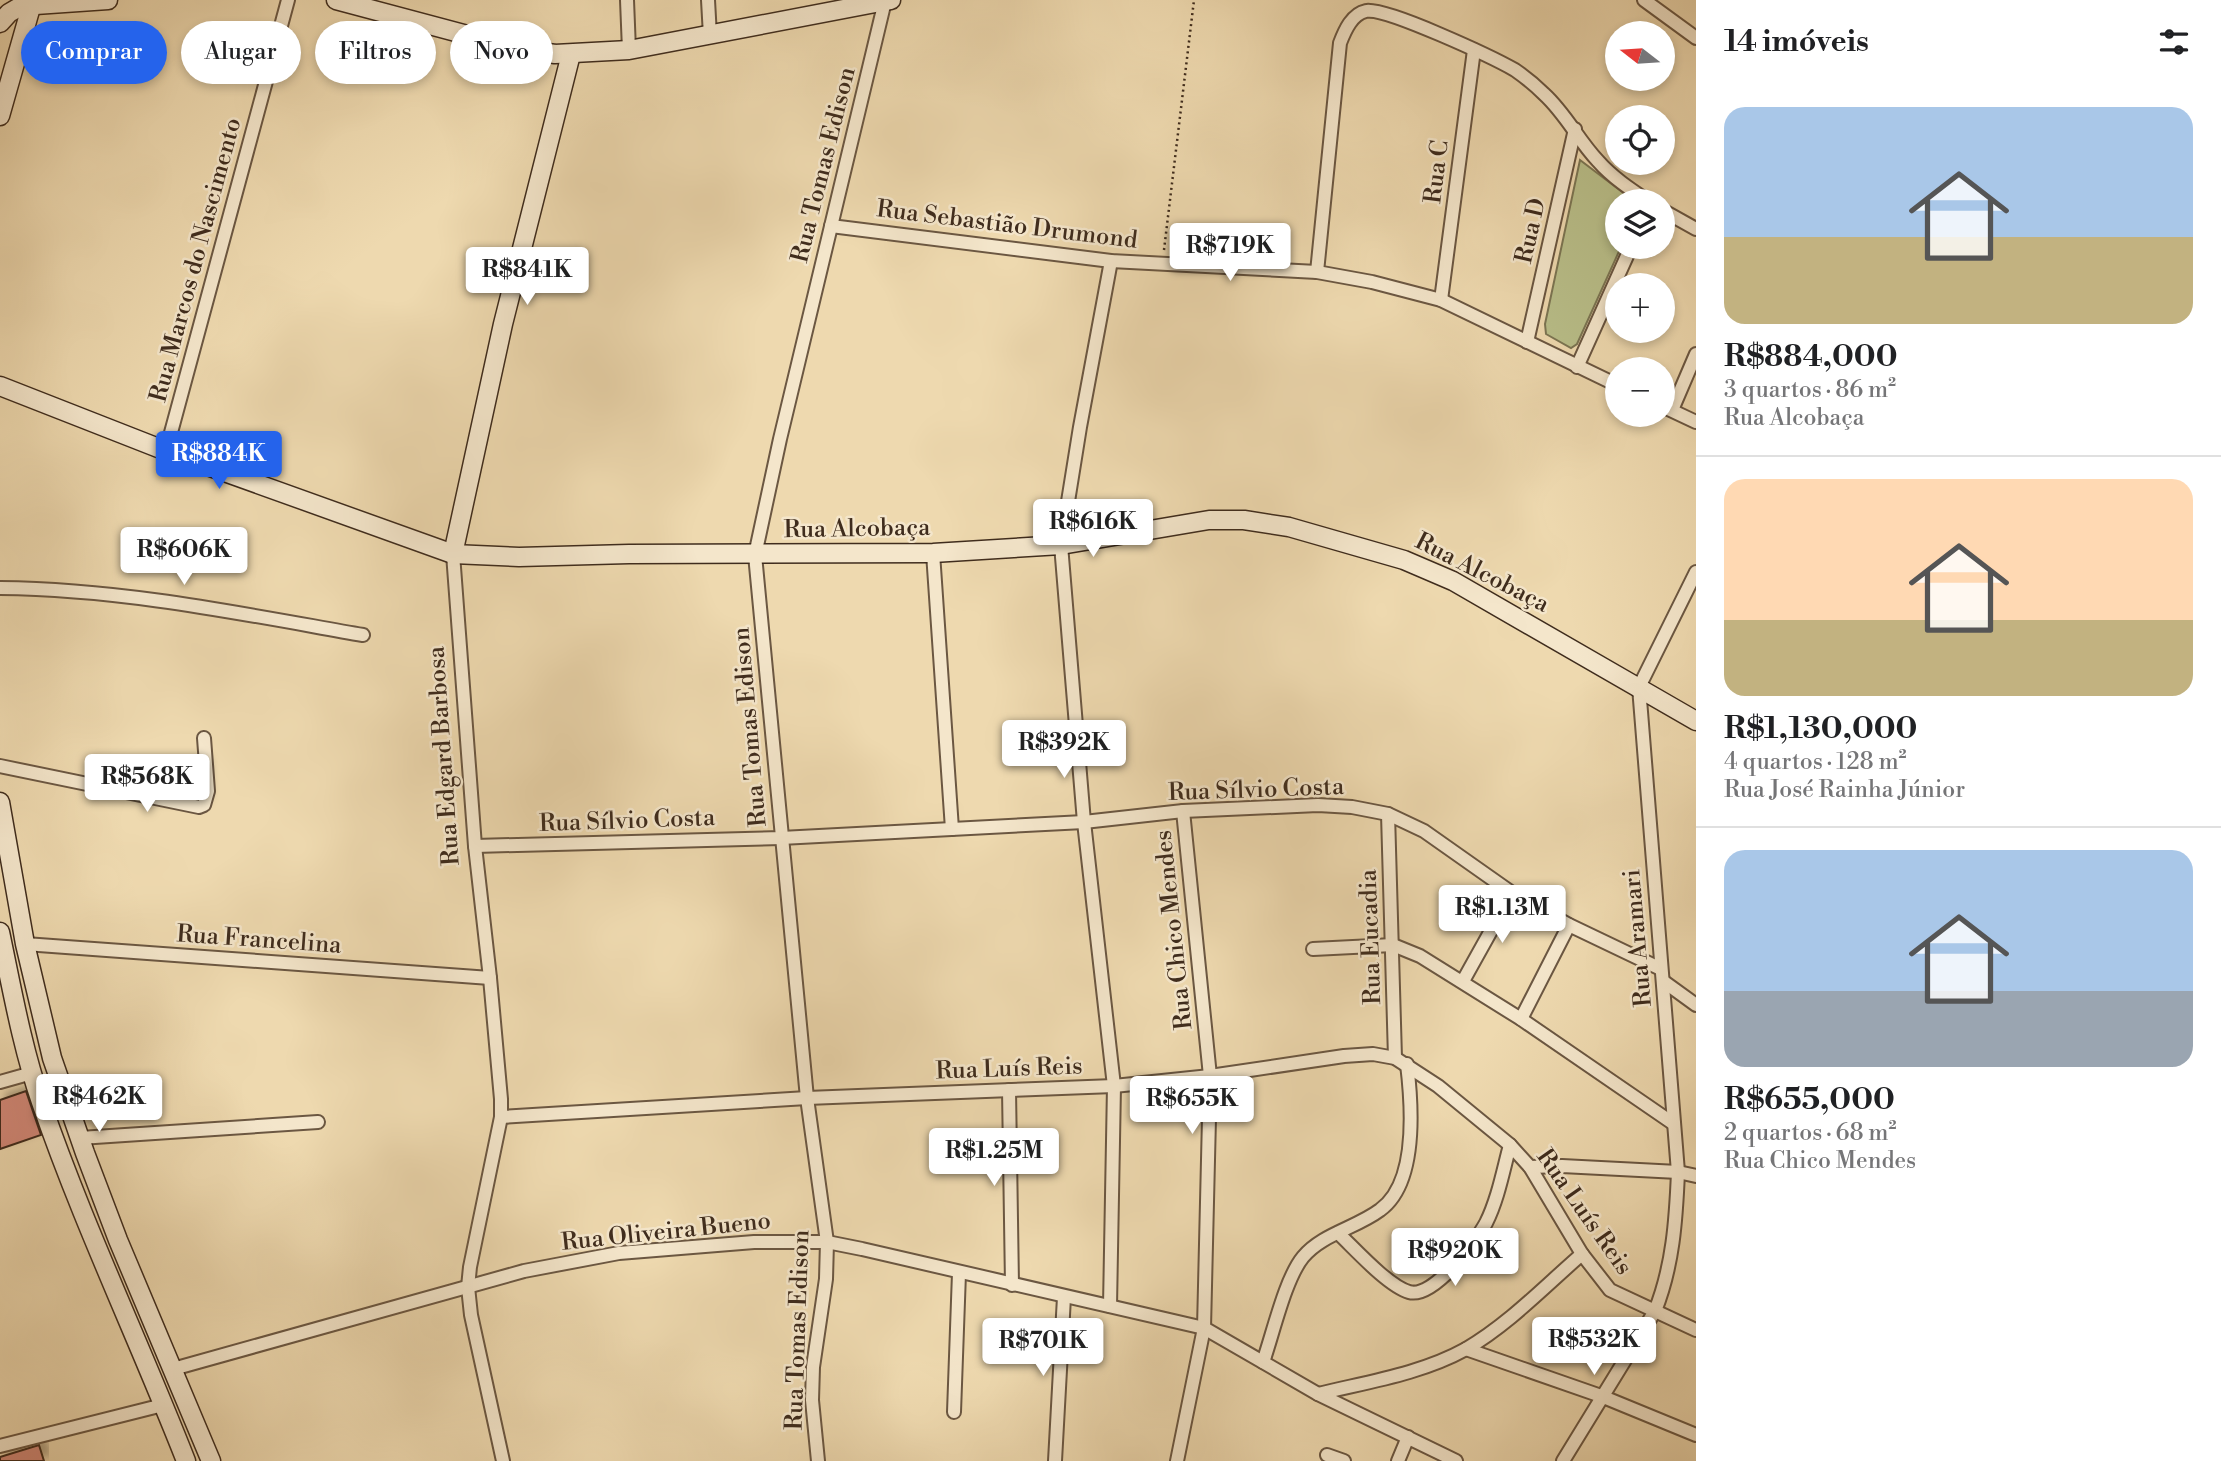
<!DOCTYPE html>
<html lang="pt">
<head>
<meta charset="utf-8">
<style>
	:root { --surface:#fff; --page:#f6f6f6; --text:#202124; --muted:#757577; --line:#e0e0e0; --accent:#2563eb }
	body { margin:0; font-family:"Libre Bodoni",serif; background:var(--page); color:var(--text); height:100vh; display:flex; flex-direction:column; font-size:26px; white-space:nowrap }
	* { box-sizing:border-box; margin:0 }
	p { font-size:23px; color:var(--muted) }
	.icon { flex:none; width:38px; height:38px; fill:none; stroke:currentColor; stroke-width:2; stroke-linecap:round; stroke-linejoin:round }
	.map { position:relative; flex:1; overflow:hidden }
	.details { display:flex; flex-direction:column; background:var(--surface); width:525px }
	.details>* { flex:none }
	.top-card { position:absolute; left:21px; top:21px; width:665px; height:63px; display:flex; gap:14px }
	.needle { width:46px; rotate:287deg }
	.controls { position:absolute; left:1605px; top:21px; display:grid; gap:14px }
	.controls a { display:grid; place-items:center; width:70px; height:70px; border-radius:50%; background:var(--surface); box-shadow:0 4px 10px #0003; font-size:35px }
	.price { position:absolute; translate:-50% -60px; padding:0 16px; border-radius:7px; background:#fff; color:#222; font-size:23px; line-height:46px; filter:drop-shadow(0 2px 4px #0008) }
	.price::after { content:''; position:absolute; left:50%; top:42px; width:21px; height:16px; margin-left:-10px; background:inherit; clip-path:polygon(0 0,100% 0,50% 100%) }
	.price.current { background:var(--accent); color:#fff }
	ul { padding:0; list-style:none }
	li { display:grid; align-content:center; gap:14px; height:371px; padding:0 28px }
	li+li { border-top:2px solid var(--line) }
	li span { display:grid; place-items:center; height:217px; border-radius:21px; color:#555 }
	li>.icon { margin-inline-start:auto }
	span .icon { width:126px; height:126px; fill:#fffc; stroke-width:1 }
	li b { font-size:30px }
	h2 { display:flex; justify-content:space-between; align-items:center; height:84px; padding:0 28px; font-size:30px }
	.chip { padding:0 24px; border-radius:32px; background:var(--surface); box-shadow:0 4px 10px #0003; font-size:24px; line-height:63px }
	.chip.current { background:var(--accent); color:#fff }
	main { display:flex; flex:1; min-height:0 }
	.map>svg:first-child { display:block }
	.green { fill:#b9bf8a; stroke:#7c7654; stroke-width:2 }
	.building { fill:#d28878; stroke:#3f2c1d; stroke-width:2; filter:url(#shadow) }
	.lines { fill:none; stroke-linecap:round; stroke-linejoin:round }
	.street-casing { stroke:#6b5742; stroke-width:16 }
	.secondary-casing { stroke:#3f2c1d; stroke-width:21 }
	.path { stroke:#3f2c1d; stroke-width:2.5; stroke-dasharray:2 3.5; stroke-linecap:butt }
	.street { stroke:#f4e6cb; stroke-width:12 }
	.secondary { stroke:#f4e6cb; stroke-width:18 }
	.labels { text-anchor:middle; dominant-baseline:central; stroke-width:5; stroke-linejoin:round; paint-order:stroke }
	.street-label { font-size:24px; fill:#3f2c1d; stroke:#f4e6cb }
</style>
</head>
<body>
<main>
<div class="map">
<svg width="1696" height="1461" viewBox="0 0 1696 1461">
	<defs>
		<filter id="shadow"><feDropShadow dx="6" dy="-6" stdDeviation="3.5" flood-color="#0004"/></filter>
	</defs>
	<rect width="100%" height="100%" fill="#eed9af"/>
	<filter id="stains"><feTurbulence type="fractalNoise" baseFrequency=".00286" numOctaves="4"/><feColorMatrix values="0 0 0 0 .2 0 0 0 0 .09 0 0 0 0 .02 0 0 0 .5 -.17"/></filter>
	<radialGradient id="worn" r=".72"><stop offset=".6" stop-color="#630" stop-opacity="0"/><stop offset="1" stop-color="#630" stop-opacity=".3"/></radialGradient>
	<polygon class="green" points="1580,160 1634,201 1617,201 1617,247 1621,247 1577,344 1571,348 1546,334 1545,324"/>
	<g class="building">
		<polygon points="26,1091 41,1135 0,1149 0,1100"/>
		<polygon points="39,1445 44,1461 0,1461 0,1457"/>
	</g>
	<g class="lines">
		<g class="street-casing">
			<g id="street">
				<polyline points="627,0 629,50"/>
				<polyline points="708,0 710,36"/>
				<polyline points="1644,0 1696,38"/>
				<polyline points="1662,210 1696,229"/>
				<polyline points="831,226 1111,261 1317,272 1372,282 1441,300 1617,385"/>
				<path d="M1317,272L1340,43C1345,30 1352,14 1366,11C1386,7 1494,58 1515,70C1525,77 1536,86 1544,94C1566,114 1578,140 1598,161C1612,177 1630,189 1648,201"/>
				<polyline points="1441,300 1474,50"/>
				<polyline points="1527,342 1575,129"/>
				<polyline points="1577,367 1631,247"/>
				<polyline points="1662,406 1696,422"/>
				<polyline points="1672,410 1696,354"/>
				<polyline points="166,451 288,0"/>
				<polyline points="933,553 952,829"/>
				<polyline points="453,554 475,846 490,978 501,1099 501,1117 470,1267 468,1287 471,1315 503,1461"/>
				<path d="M0,588C122,589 243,614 363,635"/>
				<polyline points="0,766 199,807 204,805 208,791 204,738"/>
				<polyline points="1388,814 1395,1058"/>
				<polyline points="475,846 781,838 1084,822 1183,811 1318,805 1352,807 1388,814 1424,831 1512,893 1569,925 1661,969"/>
				<polyline points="25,944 490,978"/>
				<polyline points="1313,949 1393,945 1420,956 1521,1019 1674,1124"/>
				<polyline points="1463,981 1512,893"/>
				<polyline points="1663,981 1696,1005"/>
				<polyline points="1521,1019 1569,925"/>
				<polyline points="0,1082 32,1073"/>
				<polyline points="1009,1090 1012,1285"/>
				<polyline points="501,1117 807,1098 1114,1086 1210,1076 1344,1056 1373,1054 1395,1058 1438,1086 1510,1145 1530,1167 1582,1254 1610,1290 1696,1330"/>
				<polyline points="80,1138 318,1122"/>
				<polyline points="1530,1167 1562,1166 1678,1172 1696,1176"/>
				<path d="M1338,1233C1355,1249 1388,1286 1409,1292C1433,1299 1475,1243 1486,1223C1498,1199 1503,1171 1510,1145"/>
				<polyline points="1110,1306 1114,1086 1084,822 1061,545 1080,427 1111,261"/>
				<polyline points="1466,1349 1601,1396 1696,1435"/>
				<path d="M1263,1362C1273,1334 1285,1279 1303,1257C1322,1234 1356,1228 1380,1210C1418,1183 1412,1105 1407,1064"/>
				<polyline points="173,1369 524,1271 619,1253 754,1242 827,1242 862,1249 1204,1328 1318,1394 1456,1461"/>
				<path d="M1318,1394C1367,1382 1421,1374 1466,1349C1509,1324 1545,1286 1582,1254"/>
				<polyline points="954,1412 959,1273"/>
				<polyline points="0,1446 163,1405"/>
				<polyline points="1327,1455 1344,1461"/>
				<polyline points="818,1461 812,1400 813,1367 826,1279 827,1242 807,1098 755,555 780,439 885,1"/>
				<polyline points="1055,1461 1064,1297"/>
				<polyline points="1177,1461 1204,1328 1210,1076 1183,811"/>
				<polyline points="1398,1461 1408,1437"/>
				<path d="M1563,1461L1655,1311C1673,1266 1676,1220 1678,1172L1639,687L1696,572"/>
			</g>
		</g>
		<g class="secondary-casing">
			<g id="secondary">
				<polyline points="336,0 520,49 555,54 629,50 891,0"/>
				<polyline points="0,23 9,13 21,6 108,0"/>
				<polyline points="0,116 33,0"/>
				<polyline points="0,386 166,451 453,554 519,557 629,554 933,553 1061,545 1209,520 1244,520 1289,527 1404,560 1453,581 1696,721"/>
				<polyline points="453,554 503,324 571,54"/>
				<polyline points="0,802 25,944 52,1058 85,1153 118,1240 211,1461"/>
				<path d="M0,932C12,989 22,1047 41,1102C83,1224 139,1341 186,1461"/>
			</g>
		</g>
		<polyline class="path" points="1164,250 1194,0"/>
		<use href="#street" class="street"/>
		<use href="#secondary" class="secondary"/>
	</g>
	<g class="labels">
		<g class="street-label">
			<text transform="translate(824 165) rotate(-76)">Rua Tomas Edison</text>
			<text transform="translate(1437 172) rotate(-83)">Rua C</text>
			<text transform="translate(1007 225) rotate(7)">Rua Sebastião Drumond</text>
			<text transform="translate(1531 231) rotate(-77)">Rua D</text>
			<text transform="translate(196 260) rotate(-75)">Rua Marcos do Nascimento</text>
			<text transform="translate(857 529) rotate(-1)">Rua Alcobaça</text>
			<text transform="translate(1482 573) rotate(27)">Rua Alcobaça</text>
			<text transform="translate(750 727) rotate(-95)">Rua Tomas Edison</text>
			<text transform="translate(444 756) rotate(-94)">Rua Edgard Barbosa</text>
			<text transform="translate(1256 790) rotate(-2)">Rua Sílvio Costa</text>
			<text transform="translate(627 821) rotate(-2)">Rua Sílvio Costa</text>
			<text transform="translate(1174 930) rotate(-96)">Rua Chico Mendes</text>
			<text transform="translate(1371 937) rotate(-92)">Rua Eucadia</text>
			<text transform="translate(1638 938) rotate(-95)">Rua Aramari</text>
			<text transform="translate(259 940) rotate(4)">Rua Francelina</text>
			<text transform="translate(1009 1069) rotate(-2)">Rua Luís Reis</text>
			<text transform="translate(1584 1212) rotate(55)">Rua Luís Reis</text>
			<text transform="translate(666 1232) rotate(-6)">Rua Oliveira Bueno</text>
			<text transform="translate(798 1330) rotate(-88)">Rua Tomas Edison</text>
		</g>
	</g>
	<rect width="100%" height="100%" filter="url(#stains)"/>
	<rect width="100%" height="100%" fill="url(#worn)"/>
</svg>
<div class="controls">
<a><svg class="needle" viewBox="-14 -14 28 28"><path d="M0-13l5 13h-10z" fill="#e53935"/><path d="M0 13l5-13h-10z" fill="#757577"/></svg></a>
<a><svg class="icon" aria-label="locate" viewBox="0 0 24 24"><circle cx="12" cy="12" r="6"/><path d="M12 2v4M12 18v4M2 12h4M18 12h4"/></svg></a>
<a><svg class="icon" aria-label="layers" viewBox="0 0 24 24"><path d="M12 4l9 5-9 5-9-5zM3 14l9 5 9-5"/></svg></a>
<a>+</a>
<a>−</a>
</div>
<b class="price" style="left:1230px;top:283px">R$719K</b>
<b class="price" style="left:527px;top:307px">R$841K</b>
<b class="price current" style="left:219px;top:491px">R$884K</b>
<b class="price" style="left:1093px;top:559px">R$616K</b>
<b class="price" style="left:184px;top:587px">R$606K</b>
<b class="price" style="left:1064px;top:780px">R$392K</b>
<b class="price" style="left:147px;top:814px">R$568K</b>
<b class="price" style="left:1502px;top:945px">R$1.13M</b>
<b class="price" style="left:99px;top:1134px">R$462K</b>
<b class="price" style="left:1192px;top:1136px">R$655K</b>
<b class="price" style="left:994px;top:1188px">R$1.25M</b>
<b class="price" style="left:1455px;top:1288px">R$920K</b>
<b class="price" style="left:1594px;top:1377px">R$532K</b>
<b class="price" style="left:1043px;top:1378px">R$701K</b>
<div class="top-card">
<a class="chip current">Comprar</a>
<a class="chip">Alugar</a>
<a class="chip">Filtros</a>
<a class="chip">Novo</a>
</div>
</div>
<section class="details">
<h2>14 imóveis<svg class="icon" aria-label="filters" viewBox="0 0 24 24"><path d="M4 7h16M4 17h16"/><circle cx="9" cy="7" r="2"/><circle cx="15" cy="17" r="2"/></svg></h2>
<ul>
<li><span style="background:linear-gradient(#a9c7e8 60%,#c2b280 0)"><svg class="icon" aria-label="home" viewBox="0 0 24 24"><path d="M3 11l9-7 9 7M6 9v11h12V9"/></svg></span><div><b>R$884,000</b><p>3 quartos · 86 m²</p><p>Rua Alcobaça</p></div></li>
<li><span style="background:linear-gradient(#ffd9b3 65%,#c2b280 0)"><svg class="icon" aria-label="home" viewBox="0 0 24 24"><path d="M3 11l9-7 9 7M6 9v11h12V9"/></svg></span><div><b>R$1,130,000</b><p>4 quartos · 128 m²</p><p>Rua José Rainha Júnior</p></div></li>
<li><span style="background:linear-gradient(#a9c7e8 65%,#9aa5b1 0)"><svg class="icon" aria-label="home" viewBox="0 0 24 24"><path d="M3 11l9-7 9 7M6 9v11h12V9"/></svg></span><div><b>R$655,000</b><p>2 quartos · 68 m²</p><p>Rua Chico Mendes</p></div></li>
</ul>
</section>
</main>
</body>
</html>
